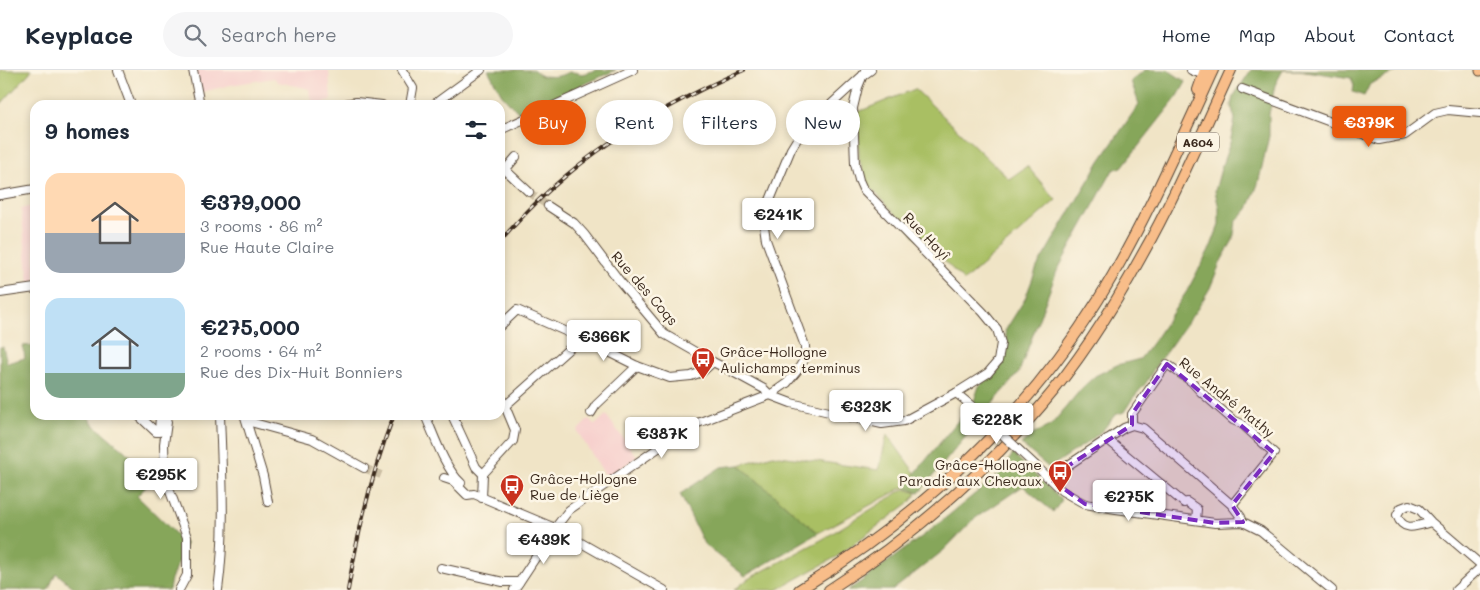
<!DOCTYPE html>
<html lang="en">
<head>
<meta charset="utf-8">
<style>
	:root { --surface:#fff; --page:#f6f6f7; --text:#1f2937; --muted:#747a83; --line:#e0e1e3; --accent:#ea580c }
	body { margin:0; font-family:Mali,sans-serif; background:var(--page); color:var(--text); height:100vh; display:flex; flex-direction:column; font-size:19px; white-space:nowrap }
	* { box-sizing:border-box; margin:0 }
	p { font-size:16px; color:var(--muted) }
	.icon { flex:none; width:28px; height:28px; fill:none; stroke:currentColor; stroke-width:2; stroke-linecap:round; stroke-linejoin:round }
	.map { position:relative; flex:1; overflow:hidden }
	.sheet { position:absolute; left:30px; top:30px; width:475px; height:320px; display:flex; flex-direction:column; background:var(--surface); border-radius:15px; box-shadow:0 2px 8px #0003 }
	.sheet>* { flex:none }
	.guide { position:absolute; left:520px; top:30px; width:475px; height:45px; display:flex; gap:10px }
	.price { position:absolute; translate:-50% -42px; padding:0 11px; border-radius:5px; background:#fff; color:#222; font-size:16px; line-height:32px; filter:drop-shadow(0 1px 2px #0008) }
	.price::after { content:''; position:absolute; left:50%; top:30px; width:15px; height:11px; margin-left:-8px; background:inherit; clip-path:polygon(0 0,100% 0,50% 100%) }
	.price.selected { background:var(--accent); color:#fff }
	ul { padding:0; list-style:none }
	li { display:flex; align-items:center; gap:15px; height:125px; padding:0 15px }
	li span { display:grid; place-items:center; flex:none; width:140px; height:100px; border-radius:15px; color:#555 }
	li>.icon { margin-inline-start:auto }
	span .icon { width:60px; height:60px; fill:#fffc; stroke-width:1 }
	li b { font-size:21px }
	h2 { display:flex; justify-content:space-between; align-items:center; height:60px; padding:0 15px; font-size:21px }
	.tag { padding:0 18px; border-radius:22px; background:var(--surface); box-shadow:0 2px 8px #0003; font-size:18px; line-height:45px }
	.tag.selected { background:var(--accent); color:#fff }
	header { display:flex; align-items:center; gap:30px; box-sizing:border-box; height:70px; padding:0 25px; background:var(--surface); border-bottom:1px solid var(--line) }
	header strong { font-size:24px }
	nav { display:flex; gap:28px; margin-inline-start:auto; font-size:18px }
	.search { width:350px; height:45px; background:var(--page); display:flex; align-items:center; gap:12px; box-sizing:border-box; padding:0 18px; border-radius:28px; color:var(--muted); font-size:19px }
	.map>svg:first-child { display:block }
	.built { fill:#f7d0cd }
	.green { fill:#a9bf64; stroke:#727441 }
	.forest { fill:#86a65a; stroke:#60683c }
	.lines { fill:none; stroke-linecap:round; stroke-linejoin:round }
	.minor-tunnel { stroke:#ccbfa4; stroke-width:8; stroke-dasharray:8 4; stroke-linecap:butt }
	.minor-casing { stroke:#564637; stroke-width:10 }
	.major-casing { stroke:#564637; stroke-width:11 }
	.highway-casing { stroke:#564637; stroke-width:12 }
	.minor { stroke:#fff; stroke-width:8 }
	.major { stroke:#f8bd89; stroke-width:9 }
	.highway { stroke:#f8bd89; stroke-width:10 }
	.rail-casing { stroke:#3b2a1e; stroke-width:4 }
	.rail { stroke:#fcf5e5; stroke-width:2; stroke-dasharray:5.5; stroke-linecap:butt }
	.minor-bridge-casing { stroke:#564637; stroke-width:10; stroke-linecap:butt }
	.minor-bridge { stroke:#fff; stroke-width:8 }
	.marked { fill:#7b2cbf; fill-opacity:0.2; stroke:#7b2cbf; stroke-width:4; stroke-dasharray:10 6; stroke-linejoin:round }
	.labels { text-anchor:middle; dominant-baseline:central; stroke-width:5; stroke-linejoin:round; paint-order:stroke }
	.shield { fill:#fcf5e5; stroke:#75675a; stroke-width:1 }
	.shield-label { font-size:12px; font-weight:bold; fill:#3b2a1e }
	.street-label { font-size:14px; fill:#3b2a1e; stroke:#fcf5e5 }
	.poi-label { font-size:14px; fill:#3b2a1e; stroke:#fcf5e5; text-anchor:start }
</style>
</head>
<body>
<header>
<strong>Keyplace</strong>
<div class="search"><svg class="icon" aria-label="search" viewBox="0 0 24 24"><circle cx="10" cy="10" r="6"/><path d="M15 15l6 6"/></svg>Search here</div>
<nav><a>Home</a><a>Map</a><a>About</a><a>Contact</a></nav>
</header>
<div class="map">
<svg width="1480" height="520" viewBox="0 0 1480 520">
	<rect width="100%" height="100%" fill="#fcf5e5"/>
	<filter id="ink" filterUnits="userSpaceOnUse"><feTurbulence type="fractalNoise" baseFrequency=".02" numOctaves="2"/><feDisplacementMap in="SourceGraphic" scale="10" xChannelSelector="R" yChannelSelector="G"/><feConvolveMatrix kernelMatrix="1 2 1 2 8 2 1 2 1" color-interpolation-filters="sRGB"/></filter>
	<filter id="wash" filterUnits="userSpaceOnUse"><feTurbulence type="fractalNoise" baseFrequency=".0096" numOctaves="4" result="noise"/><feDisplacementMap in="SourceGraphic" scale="20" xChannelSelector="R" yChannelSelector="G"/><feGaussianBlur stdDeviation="1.12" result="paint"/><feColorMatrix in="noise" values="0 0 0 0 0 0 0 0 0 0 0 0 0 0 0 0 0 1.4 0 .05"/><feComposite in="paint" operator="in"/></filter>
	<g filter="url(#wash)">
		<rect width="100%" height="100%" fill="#f0e4c6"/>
		<g class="built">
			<polygon points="195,0 329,0 331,29 320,35 312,35 310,19 278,12 274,8 230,15 199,23"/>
			<polygon points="35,135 35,212 29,213 21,139"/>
			<polygon points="606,345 637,387 607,408 577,361 589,349 595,355"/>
		</g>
		<g class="green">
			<polygon points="0,0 32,0 0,35"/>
			<polygon points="915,19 1009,109 1027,96 1056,130 964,211 933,179 930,183 866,112 859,88 858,42"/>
			<polygon points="887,364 915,403 904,417 818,463 739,395 773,385 879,400"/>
			<polygon points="904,419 917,423 910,432 836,487 777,520 734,520 748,509 823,469"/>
		</g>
		<g class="forest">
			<path d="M488,0H534L541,6C546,6 553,7 558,6C571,3 566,0 582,4L596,0H616L519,43L502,25Z"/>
			<polygon points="1145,0 1168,0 1186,12 1178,26 1122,97 1113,100 1057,201 1019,302 919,423 904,417 974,331 979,316 1001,296 1008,276 1005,261 1025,229 1037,197 1100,91 1139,34 1131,11"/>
			<polygon points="1251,0 1400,0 1370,14 1364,26 1353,22 1354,15 1351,8 1299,0 1283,0 1275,15 1269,44 1269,66 1258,114 1248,139 1236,152 1233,170 1221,191 1210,218 1198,238 1155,297 1146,313 1133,328 1124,342 1115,345 1103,360 1091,370 1049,398 1021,374 1032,365 1051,355 1082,318 1095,306 1117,295 1140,289 1153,272 1187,221 1211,176 1219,155 1219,138 1215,121 1222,95 1230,73 1235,49 1231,35 1233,27"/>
			<polygon points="35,275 35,345 87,345 93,354 134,389 150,392 158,406 152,411 137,426 186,474 171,509 169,520 77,520 56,503 48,520 0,520 0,277 3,277 7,293 25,288 23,276"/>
			<polygon points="1013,384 1062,430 1053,442 1023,416 974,449 944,480 893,520 848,520 859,513 932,459 998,405"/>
			<polygon points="739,395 818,463 745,506 704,474 680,424 721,397"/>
		</g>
	</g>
	<g filter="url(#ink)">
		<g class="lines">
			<g class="minor-tunnel">
				<polyline points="529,122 548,136"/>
				<polyline points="364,398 381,405"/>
			</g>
			<g class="minor-casing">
				<g id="minor">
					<polyline points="118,0 131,35"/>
					<polyline points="193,0 200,35"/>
					<polyline points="402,0 413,18 410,35"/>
					<polyline points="1191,0 1199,3"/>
					<polyline points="1242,19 1379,70 1405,65 1435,43 1448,40 1480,43"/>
					<polyline points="340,35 356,32 382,35"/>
					<polyline points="433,35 481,0"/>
					<polyline points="500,60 633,0"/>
					<polyline points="500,95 529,122"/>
					<polyline points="505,100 516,87"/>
					<polyline points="0,125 35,119"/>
					<polyline points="548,136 574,153 584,164 618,209 664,264 713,292 731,301 764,319 770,325 791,333 829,342 882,354 904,351 956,323 988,303 998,291 1001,273 997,259 983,242 863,119 859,110 855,94 853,38 858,17 865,0"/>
					<polyline points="0,223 35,218"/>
					<polyline points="500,256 517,240 581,268 637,296 670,308 691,306 702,302 713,292"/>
					<polyline points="956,323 973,337"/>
					<polyline points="500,325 505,336"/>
					<polyline points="591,343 596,335 637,296"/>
					<polyline points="138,345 156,362 159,362 160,345"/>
					<polyline points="165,345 167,352 164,374 165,408 187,467 187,505 179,520"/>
					<polyline points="245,345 254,353 312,369 364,398"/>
					<path d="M425,345C434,365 445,399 461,413"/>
					<polyline points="452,345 476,397 483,404"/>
					<polyline points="245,347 263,406 268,432"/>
					<polyline points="1132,355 1132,344 1167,294 1192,312 1201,322 1233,350 1242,354 1274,383 1232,435"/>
					<polyline points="1107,369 1184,433 1187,432 1197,439 1196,450"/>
					<polyline points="1036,396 1062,421 1085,434 1116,439 1215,453 1243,452 1261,461 1332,520"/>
					<polyline points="444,408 453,411 467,425 474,424 555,458 664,520"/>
					<polyline points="1049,408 1124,358 1132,355 1143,358 1232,435 1241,447 1243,452"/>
					<polyline points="482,428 483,404 513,371 515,360 505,336 581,268"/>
					<path d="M1431,452C1417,456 1403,463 1397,445L1401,438L1409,435L1419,439L1431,452L1480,494"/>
					<polyline points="441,498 503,512 519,512"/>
					<path d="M218,520C226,462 222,403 220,345"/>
					<polyline points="514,520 555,458 569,440 690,356 770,325 787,313 797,301 805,288 805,276 766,170 764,156 768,135 791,79 802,61 861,7 871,0"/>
					<polyline points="1456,520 1480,498"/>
				</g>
			</g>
			<g class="major-casing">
				<polyline id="major" points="1480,0 1480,1"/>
			</g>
			<g class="highway-casing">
				<g id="highway">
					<polyline points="1198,20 1205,0"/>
					<path d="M799,520C918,448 1024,349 1098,230C1143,157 1177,78 1213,0"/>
					<path d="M829,520C909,469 978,409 1040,337C1079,292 1112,240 1141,187C1175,127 1202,63 1231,0"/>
				</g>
			</g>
			<use href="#minor" class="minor"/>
			<use href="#major" class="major"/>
			<use href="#highway" class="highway"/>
			<g class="rail-casing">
				<g id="rail">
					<path d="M500,172C566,92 650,41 744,0"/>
					<path d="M348,520C358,461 372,401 394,345"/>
				</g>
			</g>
			<use href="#rail" class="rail"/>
			<g class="minor-bridge-casing">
				<polyline id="minor-bridge" points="973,337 1036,396"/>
			</g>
			<use href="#minor-bridge" class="minor-bridge"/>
		</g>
	</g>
	<path class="marked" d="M1167,294L1274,383L1232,435L1243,452L1215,453L1085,434L1049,408L1132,355V344Z"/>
	<defs>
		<g id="bus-pin" transform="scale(1.25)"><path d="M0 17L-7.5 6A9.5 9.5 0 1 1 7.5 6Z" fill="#c8321e" stroke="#fcf5e5"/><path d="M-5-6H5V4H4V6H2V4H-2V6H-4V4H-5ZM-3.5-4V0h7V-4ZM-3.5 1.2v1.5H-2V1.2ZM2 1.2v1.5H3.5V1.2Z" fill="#fff"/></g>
	</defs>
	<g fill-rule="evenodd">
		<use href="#bus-pin" x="703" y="289"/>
		<use href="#bus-pin" x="1060" y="402"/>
		<use href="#bus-pin" x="512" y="416"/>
	</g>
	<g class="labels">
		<rect class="shield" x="1177" y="62.5" width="42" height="19" rx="4"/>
		<g class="shield-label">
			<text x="1198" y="72">A604</text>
		</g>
		<g class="street-label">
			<text transform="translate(927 166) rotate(46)">Rue Hayî</text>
			<text transform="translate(645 218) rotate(49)">Rue des Coqs</text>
			<text transform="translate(1227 327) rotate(39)">Rue André Mathy</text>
		</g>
		<g class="poi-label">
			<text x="720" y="281">Grâce-Hollogne<tspan x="720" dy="16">Aulichamps terminus</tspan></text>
			<text x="1042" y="394" text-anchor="end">Grâce-Hollogne<tspan x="1042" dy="16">Paradis aux Chevaux</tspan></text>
			<text x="530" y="408">Grâce-Hollogne<tspan x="530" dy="16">Rue de Liège</tspan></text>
		</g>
	</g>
</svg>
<b class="price selected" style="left:1369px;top:78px">€379K</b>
<b class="price" style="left:778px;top:170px">€241K</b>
<b class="price" style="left:604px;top:292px">€366K</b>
<b class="price" style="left:866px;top:362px">€323K</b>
<b class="price" style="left:997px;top:375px">€228K</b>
<b class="price" style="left:662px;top:389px">€387K</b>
<b class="price" style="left:161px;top:430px">€295K</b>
<b class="price" style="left:1129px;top:452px">€275K</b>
<b class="price" style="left:544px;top:495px">€439K</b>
<div class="guide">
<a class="tag selected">Buy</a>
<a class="tag">Rent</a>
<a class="tag">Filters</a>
<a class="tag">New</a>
</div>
<section class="sheet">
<h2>9 homes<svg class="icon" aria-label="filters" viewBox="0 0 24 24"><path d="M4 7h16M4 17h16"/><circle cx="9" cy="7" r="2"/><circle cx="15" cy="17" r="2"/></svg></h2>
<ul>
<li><span style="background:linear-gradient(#ffd9b3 60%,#9aa5b1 0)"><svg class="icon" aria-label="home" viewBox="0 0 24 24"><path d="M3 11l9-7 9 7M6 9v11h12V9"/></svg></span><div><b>€379,000</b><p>3 rooms · 86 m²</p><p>Rue Haute Claire</p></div></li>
<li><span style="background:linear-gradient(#bfe0f5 75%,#7fa58c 0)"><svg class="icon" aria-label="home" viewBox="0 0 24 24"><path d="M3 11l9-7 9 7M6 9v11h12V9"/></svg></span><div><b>€275,000</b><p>2 rooms · 64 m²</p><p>Rue des Dix-Huit Bonniers</p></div></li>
</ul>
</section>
</div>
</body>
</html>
